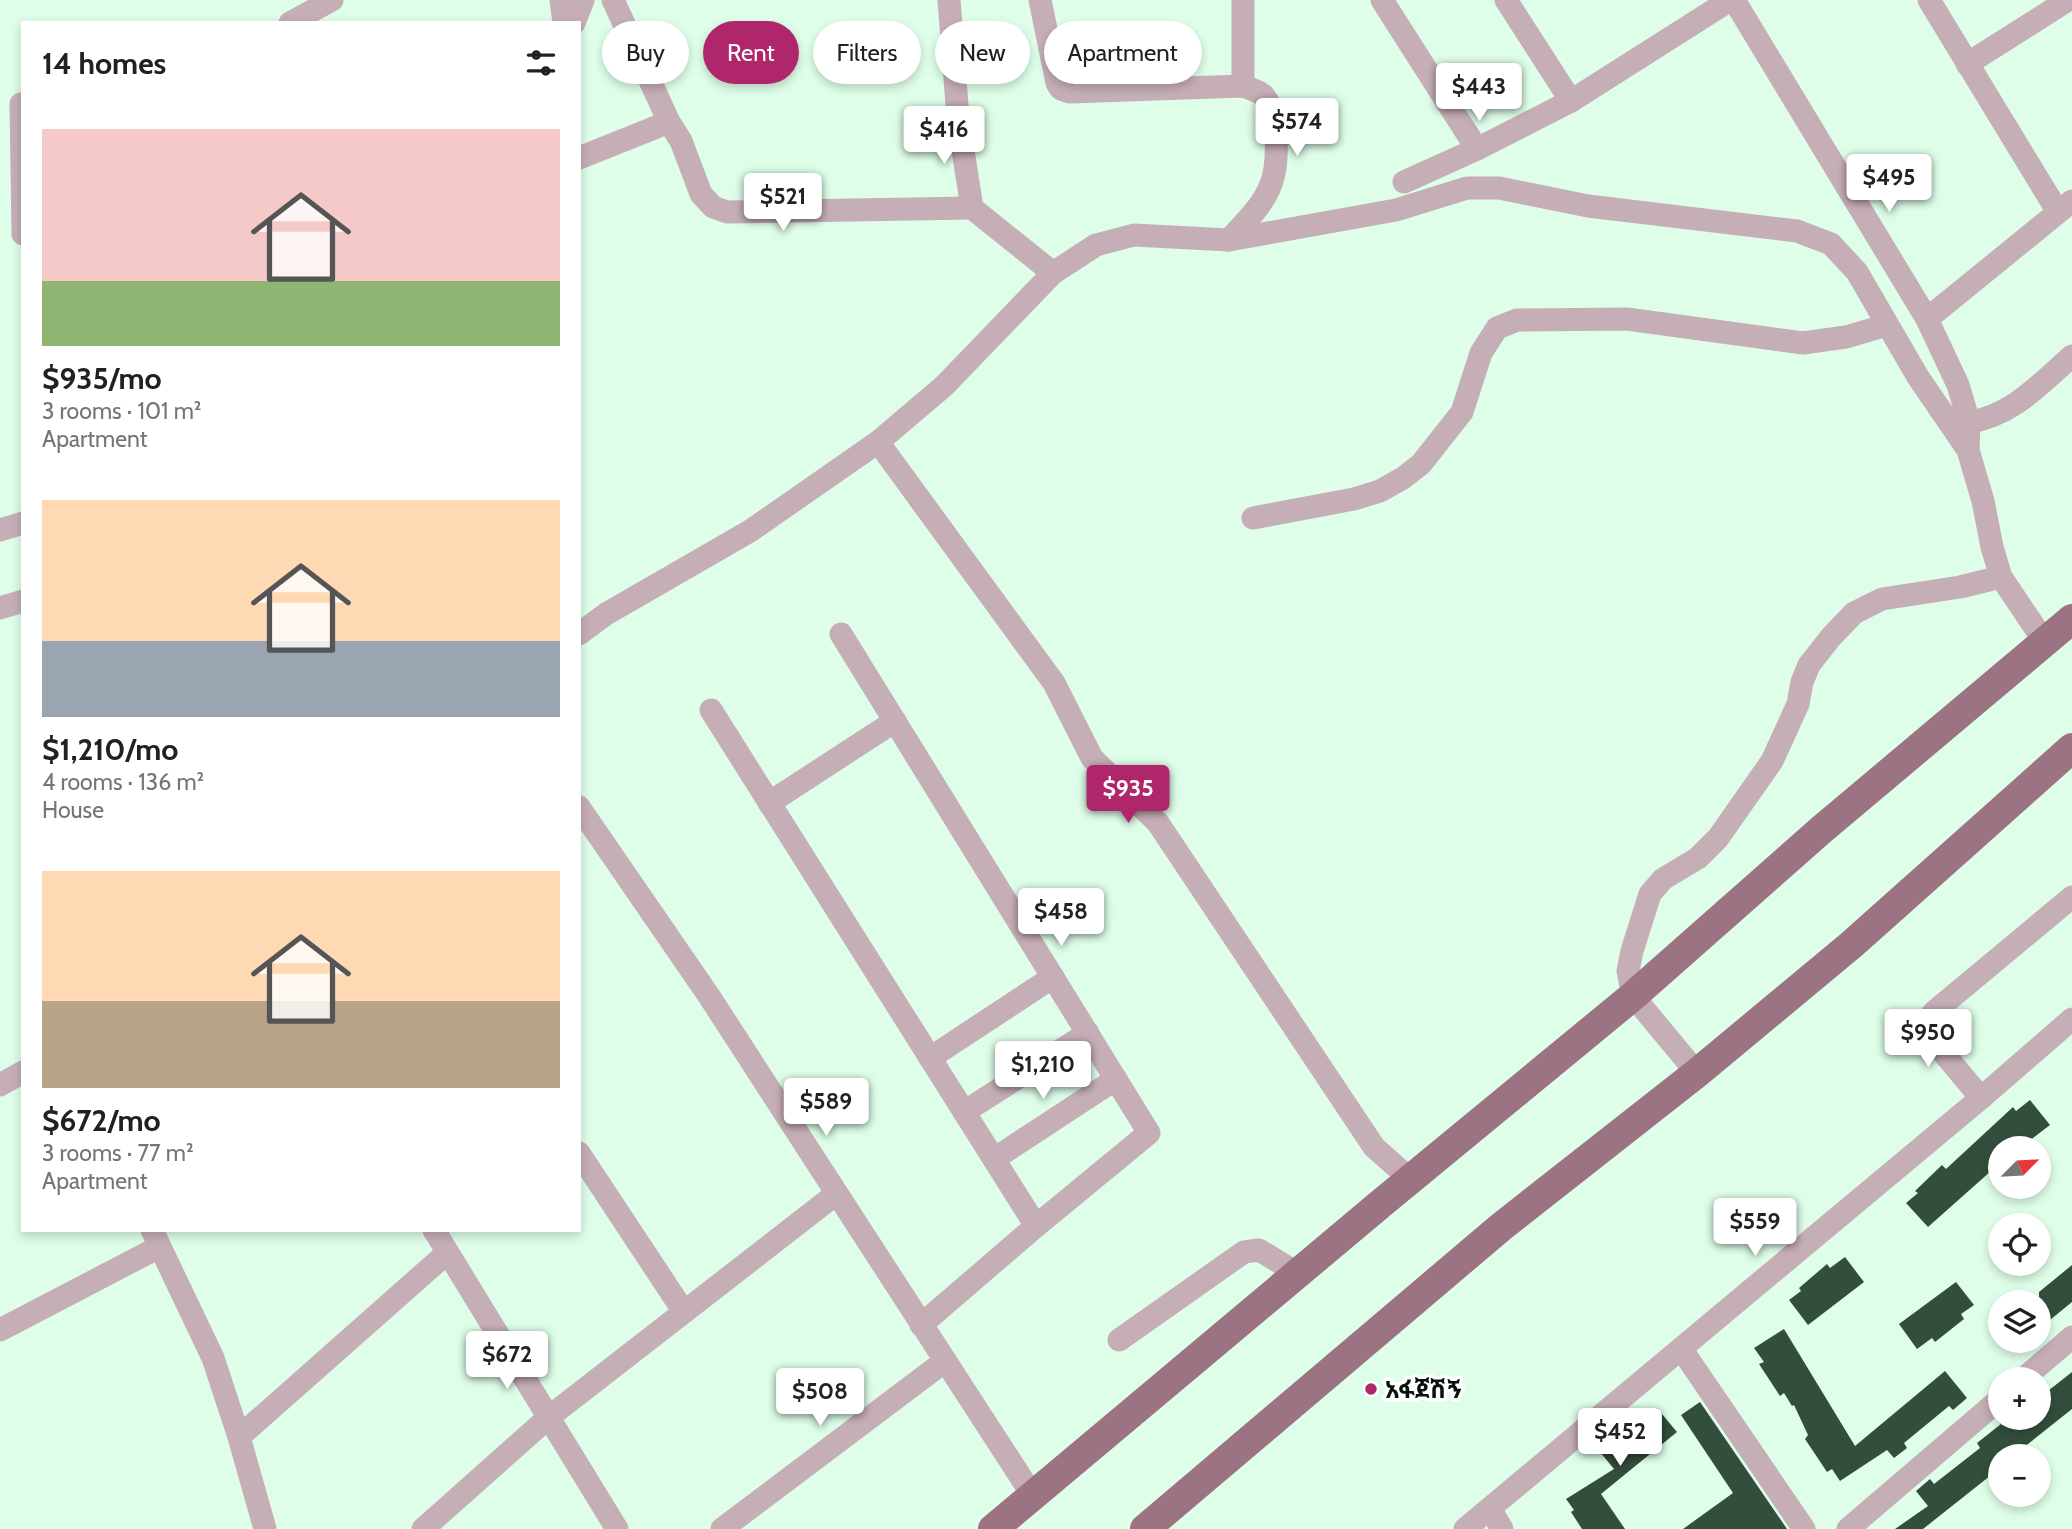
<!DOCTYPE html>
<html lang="en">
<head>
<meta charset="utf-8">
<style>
	:root { --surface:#fff; --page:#f6f6f6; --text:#202124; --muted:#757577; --accent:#af276a }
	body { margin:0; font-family:Cabin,"Noto Sans Ethiopic",sans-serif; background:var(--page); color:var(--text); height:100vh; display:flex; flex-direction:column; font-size:26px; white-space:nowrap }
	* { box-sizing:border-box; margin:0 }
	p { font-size:23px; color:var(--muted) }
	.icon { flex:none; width:38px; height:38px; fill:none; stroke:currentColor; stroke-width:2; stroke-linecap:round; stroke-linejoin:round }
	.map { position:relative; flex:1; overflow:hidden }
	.details { position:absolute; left:21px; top:21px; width:560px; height:1211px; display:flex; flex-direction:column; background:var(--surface); border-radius:0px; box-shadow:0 4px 10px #0003 }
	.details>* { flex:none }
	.top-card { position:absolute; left:602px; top:21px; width:665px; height:63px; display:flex; gap:14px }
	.needle { width:46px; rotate:66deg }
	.fabs { position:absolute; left:1988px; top:1136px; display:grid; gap:14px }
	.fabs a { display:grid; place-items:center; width:63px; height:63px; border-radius:50%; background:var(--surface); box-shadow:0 4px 10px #0003; font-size:35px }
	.price { position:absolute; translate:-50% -60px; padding:0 16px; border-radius:7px; background:#fff; color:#222; font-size:23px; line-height:46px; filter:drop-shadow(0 2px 4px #0008) }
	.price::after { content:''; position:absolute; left:50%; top:42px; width:21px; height:16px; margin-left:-10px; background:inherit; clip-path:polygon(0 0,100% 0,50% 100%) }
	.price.selected { background:var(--accent); color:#fff }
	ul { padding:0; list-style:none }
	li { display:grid; align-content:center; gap:14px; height:371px; padding:0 21px }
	li span { display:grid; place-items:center; height:217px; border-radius:0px; color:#555 }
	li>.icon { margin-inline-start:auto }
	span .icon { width:126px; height:126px; fill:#fffc; stroke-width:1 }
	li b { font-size:30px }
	h2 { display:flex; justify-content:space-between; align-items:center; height:84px; padding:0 21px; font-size:30px }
	.tag { padding:0 24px; border-radius:32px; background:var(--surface); box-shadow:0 4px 10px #0003; font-size:24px; line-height:63px }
	.tag.selected { background:var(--accent); color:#fff }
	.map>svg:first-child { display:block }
	.building { fill:#334e3d }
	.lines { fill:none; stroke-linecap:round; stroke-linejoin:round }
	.minor { stroke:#c6aeb6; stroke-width:23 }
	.major { stroke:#9c7382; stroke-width:30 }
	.poi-dot { fill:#af276a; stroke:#fff; stroke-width:2.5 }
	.labels { text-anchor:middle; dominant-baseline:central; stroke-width:7; stroke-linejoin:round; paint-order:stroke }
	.poi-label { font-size:24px; font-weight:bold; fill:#08120c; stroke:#fff; text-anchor:start }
</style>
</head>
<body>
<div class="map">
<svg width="2072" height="1529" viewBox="0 0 2072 1529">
	<rect width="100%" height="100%" fill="#defee9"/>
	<g class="building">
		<polygon points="2030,1100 2050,1125 2020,1148 2000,1148 2000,1163 1928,1227 1906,1203 1918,1193 1915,1191 1942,1165 1946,1169 2013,1107 2016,1111"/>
		<polygon points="1845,1257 1864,1282 1808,1325 1789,1300 1801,1291 1799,1288 1827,1264 1830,1268"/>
		<polygon points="2072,1265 2072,1302 2039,1329 2039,1292"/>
		<polygon points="1956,1282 1974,1305 1961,1314 1964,1319 1935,1342 1932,1338 1917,1349 1899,1324"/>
		<polygon points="1784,1329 1855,1446 1945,1371 1967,1398 1953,1410 1949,1406 1904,1443 1907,1448 1894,1458 1887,1450 1840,1481 1832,1469 1827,1472 1805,1439 1808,1435 1794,1405 1792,1406 1784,1393 1780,1396 1759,1364 1764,1362 1754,1348"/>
		<polygon points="2072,1372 2072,1409 2013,1456 2000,1456 2000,1468 1923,1529 1895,1529 1928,1506 1916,1491 1930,1479 1934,1484 1980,1448 1977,1443 2001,1424 1997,1420 2000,1418 2039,1418 2039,1398"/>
		<polygon points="1700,1402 1787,1529 1683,1529 1733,1493 1681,1415"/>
		<polygon points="1657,1408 1677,1432 1601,1494 1625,1529 1582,1529 1571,1512 1574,1510 1566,1499 1614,1469 1600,1452 1612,1441 1608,1439 1643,1413 1645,1416"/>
	</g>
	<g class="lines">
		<g class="minor">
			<polyline points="561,0 564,23"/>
			<polyline points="949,0 958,118 972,208 1053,273"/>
			<path d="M1040,0L1057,83L1061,89L1069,92L1243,86C1249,88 1258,91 1263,95C1279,112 1279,163 1271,184C1263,206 1244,223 1229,240"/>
			<polyline points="1243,0 1243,86"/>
			<polyline points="1382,0 1477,149"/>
			<polyline points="1506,0 1571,101"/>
			<polyline points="1734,0 1927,319 1958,385 1969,422 1968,450"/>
			<polyline points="1929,0 2058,212"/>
			<polyline points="290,23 332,0"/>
			<polyline points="574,23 583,0"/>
			<polyline points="1967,64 2068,0"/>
			<polyline points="21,104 23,234"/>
			<polyline points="669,122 681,141 701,194 713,207 727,212 972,208"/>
			<polyline points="579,158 669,122 613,0"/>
			<polyline points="1404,182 1477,149 1571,101 1730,0"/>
			<polyline points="1927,319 2072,201"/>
			<path d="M1969,422C2012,416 2040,384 2072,356"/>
			<polyline points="878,442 1054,683 1092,758 1158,823 1374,1147 1410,1179"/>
			<polyline points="1253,518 1354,499 1380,491 1403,478 1421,464 1462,412 1481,353 1497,328 1517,320 1627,319 1803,343 1846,337 1887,325"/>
			<polyline points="0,530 23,523"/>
			<polyline points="0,608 23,601"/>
			<polyline points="579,634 606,614 750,531 878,442 944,386 1053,273 1096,245 1134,235 1229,240 1396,210 1467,188 1499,188 1588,206 1797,231 1831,244 1857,272 1918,377 1968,450 1983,501 1992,547 2001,577 2044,641"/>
			<polyline points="841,634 1149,1133 1036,1226"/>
			<polyline points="711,710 1036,1226 921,1325"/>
			<polyline points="769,803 895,721"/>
			<polyline points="579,807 709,996 1033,1496"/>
			<polyline points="930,1058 1053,977"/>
			<polyline points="1697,1073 1633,996 1628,971 1632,951 1650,894 1663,879 1698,858 1718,838 1772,761 1798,704 1802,682 1809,665 1831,637 1854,613 1882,599 1960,587 2001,577"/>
			<polyline points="0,1085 23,1072"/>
			<polyline points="1981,1098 1926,1032 1926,1022 1935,1011 2072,897"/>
			<polyline points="964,1112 1088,1033"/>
			<polyline points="579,1153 684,1312"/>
			<polyline points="994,1159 1116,1079"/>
			<polyline points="152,1230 213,1358 239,1437 265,1529"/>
			<polyline points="434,1230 617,1529"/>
			<polyline points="0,1330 159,1247"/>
			<polyline points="1119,1340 1244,1252 1259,1250 1297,1273"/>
			<polyline points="1682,1350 1804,1529"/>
			<polyline points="2023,1379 2072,1337"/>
			<polyline points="239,1437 447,1253"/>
			<polyline points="1490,1509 1502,1529"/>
			<polyline points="423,1529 549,1417 836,1194"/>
			<polyline points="722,1529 945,1361"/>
			<polyline points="1465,1529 1981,1098 2072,1019"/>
			<polyline points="1848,1529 2000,1399"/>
		</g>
		<g class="major">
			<polyline points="993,1529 1384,1201 1633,996 1821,830 2072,619"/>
			<polyline points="1145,1529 1501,1227 1697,1073 1851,945 2072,748"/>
		</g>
	</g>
	<circle class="poi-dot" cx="1371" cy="1389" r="7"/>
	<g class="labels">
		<g class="poi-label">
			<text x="1385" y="1389">አፋጀሽኝ</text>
		</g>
	</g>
</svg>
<div class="fabs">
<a><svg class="needle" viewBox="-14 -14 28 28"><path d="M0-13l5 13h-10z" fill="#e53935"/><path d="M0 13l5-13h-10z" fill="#757577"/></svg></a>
<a><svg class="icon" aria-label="locate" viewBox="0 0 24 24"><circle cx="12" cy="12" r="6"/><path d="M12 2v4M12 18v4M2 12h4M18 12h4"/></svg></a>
<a><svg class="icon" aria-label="layers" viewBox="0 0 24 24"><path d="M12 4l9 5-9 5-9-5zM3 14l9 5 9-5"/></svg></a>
<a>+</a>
<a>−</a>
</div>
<b class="price" style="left:1479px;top:123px">$443</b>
<b class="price" style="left:1297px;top:158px">$574</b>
<b class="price" style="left:944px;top:166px">$416</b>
<b class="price" style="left:1889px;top:214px">$495</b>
<b class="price" style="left:783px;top:233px">$521</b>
<b class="price selected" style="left:1128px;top:825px">$935</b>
<b class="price" style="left:1061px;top:948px">$458</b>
<b class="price" style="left:1928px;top:1069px">$950</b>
<b class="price" style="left:1043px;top:1101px">$1,210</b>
<b class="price" style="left:826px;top:1138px">$589</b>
<b class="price" style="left:1755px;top:1258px">$559</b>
<b class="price" style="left:507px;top:1391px">$672</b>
<b class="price" style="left:820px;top:1428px">$508</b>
<b class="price" style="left:1620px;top:1468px">$452</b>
<div class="top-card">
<a class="tag">Buy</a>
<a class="tag selected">Rent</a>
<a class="tag">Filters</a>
<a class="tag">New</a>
<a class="tag">Apartment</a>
</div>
<section class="details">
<h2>14 homes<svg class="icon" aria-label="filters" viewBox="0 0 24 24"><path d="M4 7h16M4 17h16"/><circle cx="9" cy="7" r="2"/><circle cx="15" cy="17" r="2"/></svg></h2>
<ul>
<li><span style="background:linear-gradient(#f6c9c9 70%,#8fb573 0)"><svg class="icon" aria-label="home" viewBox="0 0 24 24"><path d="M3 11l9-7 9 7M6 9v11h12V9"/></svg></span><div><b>$935/mo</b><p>3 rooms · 101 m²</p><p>Apartment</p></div></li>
<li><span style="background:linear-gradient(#ffd9b3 65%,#9aa5b1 0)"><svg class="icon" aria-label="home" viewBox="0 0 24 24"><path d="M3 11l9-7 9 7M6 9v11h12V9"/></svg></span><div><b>$1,210/mo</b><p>4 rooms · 136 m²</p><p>House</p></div></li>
<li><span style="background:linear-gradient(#ffd9b3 60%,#b9a48a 0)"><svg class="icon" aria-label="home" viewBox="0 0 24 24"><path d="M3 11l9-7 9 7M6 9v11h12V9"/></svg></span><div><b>$672/mo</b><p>3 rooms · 77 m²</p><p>Apartment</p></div></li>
</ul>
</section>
</div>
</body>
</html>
